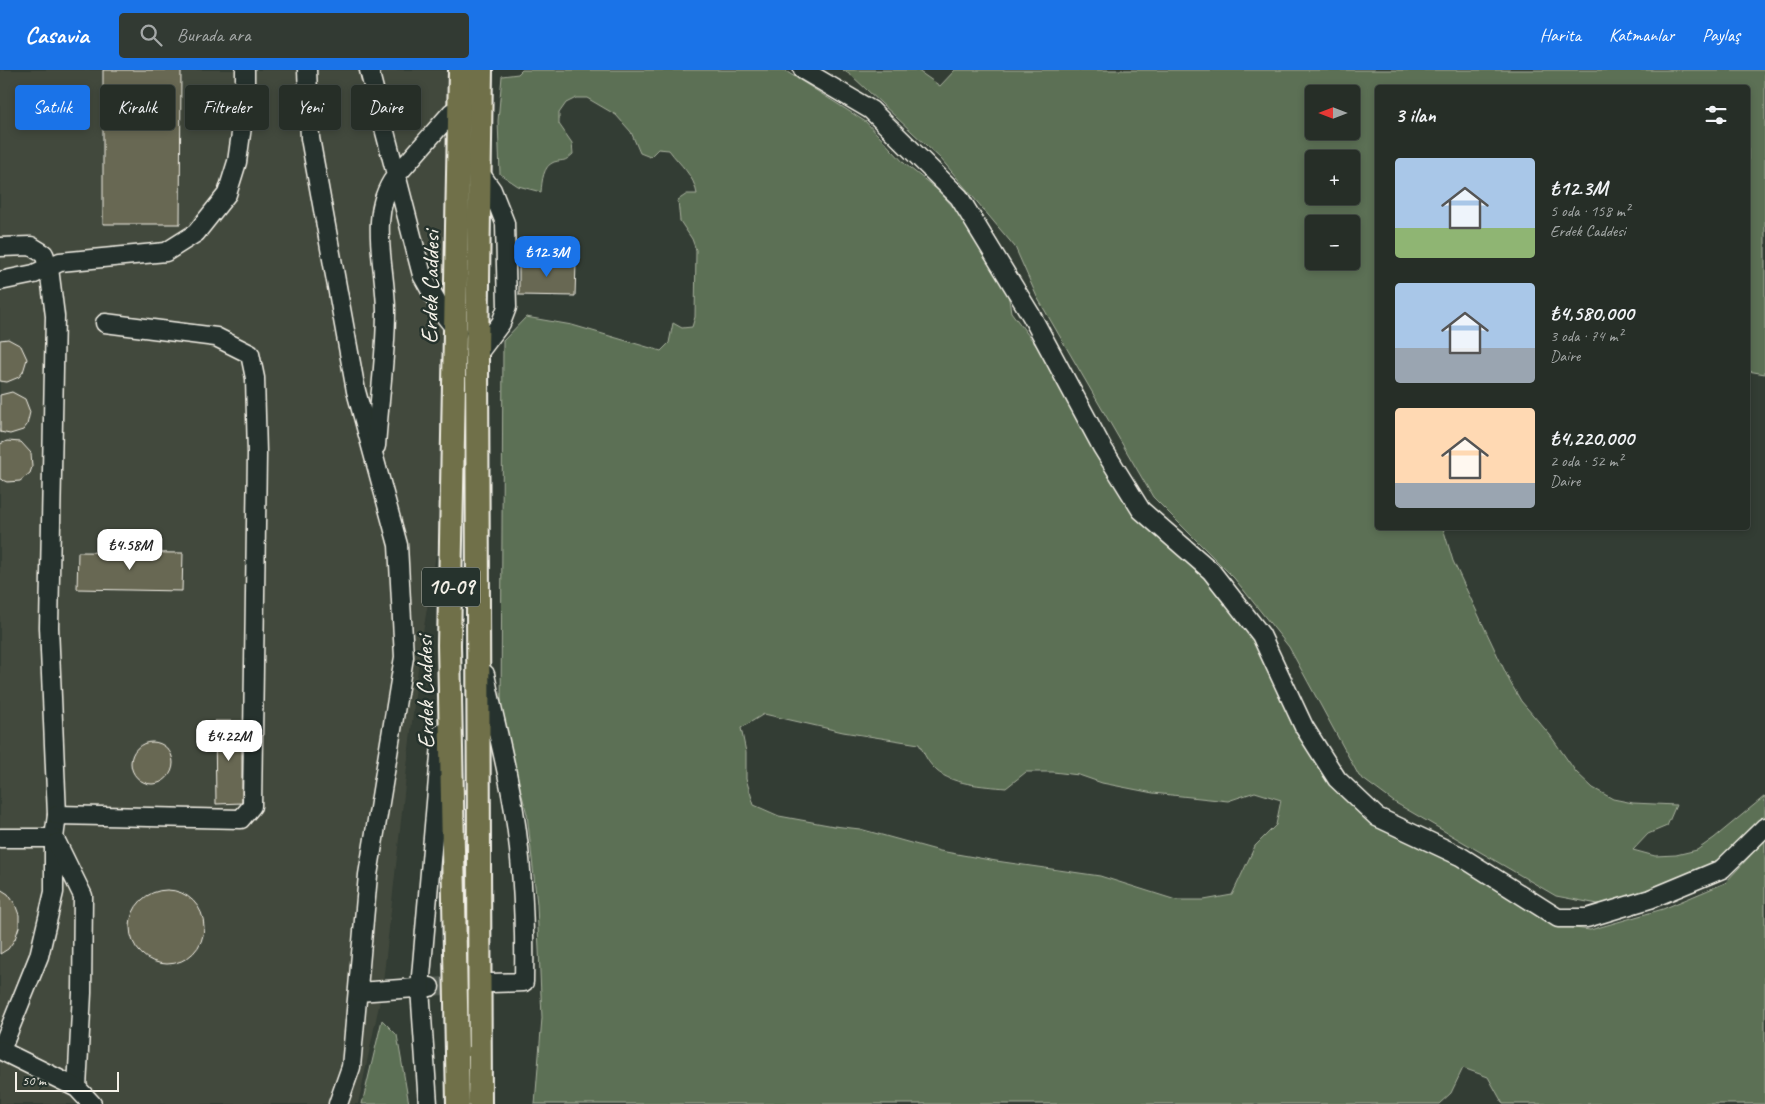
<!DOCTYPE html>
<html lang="tr">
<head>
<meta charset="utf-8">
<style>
	:root { --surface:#262e27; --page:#323a33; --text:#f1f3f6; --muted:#a4a8a7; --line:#424a44; --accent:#1a73e8 }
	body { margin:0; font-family:Caveat,sans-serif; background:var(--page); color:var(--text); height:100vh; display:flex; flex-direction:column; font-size:19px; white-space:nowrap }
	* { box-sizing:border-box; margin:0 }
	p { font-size:16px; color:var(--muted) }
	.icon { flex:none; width:28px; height:28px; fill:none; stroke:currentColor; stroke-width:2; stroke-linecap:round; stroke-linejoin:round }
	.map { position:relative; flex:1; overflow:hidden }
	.sheet { position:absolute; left:1375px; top:15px; width:375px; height:445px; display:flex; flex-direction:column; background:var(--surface); border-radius:5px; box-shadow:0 2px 8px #0003,0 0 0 1px var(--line) }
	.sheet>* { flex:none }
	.banner { position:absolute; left:15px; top:15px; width:475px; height:45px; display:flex; gap:10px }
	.needle { width:32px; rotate:270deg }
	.buttons { position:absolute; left:1305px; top:15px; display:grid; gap:10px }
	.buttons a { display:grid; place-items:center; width:55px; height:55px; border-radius:5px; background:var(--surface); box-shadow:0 2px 8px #0003,0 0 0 1px var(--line); font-size:25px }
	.scale { position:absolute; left:15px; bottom:12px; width:104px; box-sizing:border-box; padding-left:5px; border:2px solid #f4f1e8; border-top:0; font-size:14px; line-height:18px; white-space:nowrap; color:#f4f1e8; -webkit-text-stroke:4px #26332d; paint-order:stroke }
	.price { position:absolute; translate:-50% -42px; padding:0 11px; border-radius:10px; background:#fff; color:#222; font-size:16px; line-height:32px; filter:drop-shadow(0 1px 2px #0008) }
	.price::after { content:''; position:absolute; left:50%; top:30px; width:15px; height:11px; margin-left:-8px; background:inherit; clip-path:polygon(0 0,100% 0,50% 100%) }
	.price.active { background:var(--accent); color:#fff }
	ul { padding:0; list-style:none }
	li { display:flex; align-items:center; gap:15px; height:125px; padding:0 20px }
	li span { display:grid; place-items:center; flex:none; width:140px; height:100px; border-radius:5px; color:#555 }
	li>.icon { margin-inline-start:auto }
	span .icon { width:60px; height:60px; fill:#fffc; stroke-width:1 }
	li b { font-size:21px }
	h2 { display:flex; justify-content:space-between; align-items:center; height:60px; padding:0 20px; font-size:21px }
	.chip { padding:0 18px; border-radius:5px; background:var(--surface); box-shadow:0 2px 8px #0003,0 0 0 1px var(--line); font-size:18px; line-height:45px }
	.chip.active { background:var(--accent); color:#fff }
	header { display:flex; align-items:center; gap:30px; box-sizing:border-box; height:70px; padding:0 25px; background:var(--accent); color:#fff }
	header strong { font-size:24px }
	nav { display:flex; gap:28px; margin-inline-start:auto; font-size:18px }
	.search { width:350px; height:45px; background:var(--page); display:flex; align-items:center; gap:12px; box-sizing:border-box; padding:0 18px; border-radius:5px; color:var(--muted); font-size:19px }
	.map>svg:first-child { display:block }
	.built { fill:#434a3d }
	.green { fill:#5c7054; stroke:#a8b09e; fill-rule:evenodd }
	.building { fill:#676752; stroke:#f4f1e8 }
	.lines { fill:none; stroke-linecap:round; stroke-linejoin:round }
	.minor-tunnel { stroke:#50584f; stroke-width:18; stroke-dasharray:18 9; stroke-linecap:butt }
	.minor-casing { stroke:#f4f1e8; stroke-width:21 }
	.major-casing { stroke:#f4f1e8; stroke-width:26 }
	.minor { stroke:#26332d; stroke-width:18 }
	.major { stroke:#6f704a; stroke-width:22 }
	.labels { text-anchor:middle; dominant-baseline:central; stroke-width:5; stroke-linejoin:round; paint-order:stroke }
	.shield { fill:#26332d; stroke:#b6b8b0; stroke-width:1 }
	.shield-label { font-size:22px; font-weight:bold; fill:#f4f1e8 }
	.street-label { font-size:24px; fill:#f4f1e8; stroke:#26332d }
</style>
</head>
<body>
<header>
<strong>Casavia</strong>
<div class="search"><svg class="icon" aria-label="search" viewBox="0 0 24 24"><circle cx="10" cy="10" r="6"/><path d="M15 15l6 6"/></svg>Burada ara</div>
<nav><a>Harita</a><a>Katmanlar</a><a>Paylaş</a></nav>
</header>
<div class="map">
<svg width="1765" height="1034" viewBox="0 0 1765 1034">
	<rect width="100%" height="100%" fill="#333d34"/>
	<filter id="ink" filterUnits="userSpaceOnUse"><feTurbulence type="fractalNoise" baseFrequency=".02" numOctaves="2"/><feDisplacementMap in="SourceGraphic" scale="10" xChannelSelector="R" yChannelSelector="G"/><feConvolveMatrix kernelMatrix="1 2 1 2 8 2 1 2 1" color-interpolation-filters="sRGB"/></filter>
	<g filter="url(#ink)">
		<polygon class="built" points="0,0 449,0 444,436 420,580 382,921 358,1034 0,1034"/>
		<g class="green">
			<path d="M522,0H784L866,52L905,94L939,121L954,138L1006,210L1011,242L1044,286L1131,432L1202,506L1258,576L1312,687L1376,755L1459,794L1559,856L1590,860L1663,839L1725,813L1750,786L1643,828L1598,834L1556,826L1394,732L1359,706L1289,577L1234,508L1153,427L1037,227L1015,177L941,89L852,6L843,0H917L940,16L955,0H1765V304L1748,301V18H1378V458H1443L1453,491L1510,612L1521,631L1550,665L1576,702L1593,718L1613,729L1633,733L1676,735L1667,756L1648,764L1633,780L1655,786L1676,785L1697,780L1714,768L1765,726V1034H1503L1488,1007L1463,998L1451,1023L1439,1034H535L542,948L537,834L527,744L501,647L503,271L526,247L572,255L661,281L669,273L673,253L682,258L692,257L695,247L696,180L692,169L680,151L678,130L687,124H697C694,105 680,95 669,80L658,79L650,87L640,83L631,62L616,45L587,28H576L566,33L559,43V54L572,73L573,84C563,93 565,89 554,92C543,96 542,111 541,122L518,116L500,104L498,51L502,6L518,4ZM1314,24H1351V61H1314ZM1314,89H1351V126H1314ZM1314,154H1351V191H1314ZM764,644L843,662L919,674C923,681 927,691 933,697C948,715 985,716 1006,718L1026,702H1053L1079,705L1102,713L1153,723L1228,731L1255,722L1281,730L1276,755L1255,776L1232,825L1204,830H1176L1100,806L996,791L940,781L860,759L834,756L779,746L754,735L746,709V682L741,658Z"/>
			<polygon points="382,950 397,965 409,1034 362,1034"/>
		</g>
		<g class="building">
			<polygon points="103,0 181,0 180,154 103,154"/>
			<polygon points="519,190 576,192 575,226 519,225"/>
			<polygon points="8,269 21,276 27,289 23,302 19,307 7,312 0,311 0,270"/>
			<polygon points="12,322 25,329 30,342 27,355 23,360 10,364 0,362 0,325"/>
			<polygon points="7,371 21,372 31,383 32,397 30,403 20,411 7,412 0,409 0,374"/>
			<polygon points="78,482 183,483 182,521 77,519"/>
			<polygon points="215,651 242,651 242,733 216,734"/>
			<circle cx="152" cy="693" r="21"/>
			<polygon points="0,819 8,824 15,834 19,845 19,857 15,869 8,879 0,884"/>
			<circle cx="167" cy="857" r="37"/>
		</g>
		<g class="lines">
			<polyline class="minor-tunnel" points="430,917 491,913"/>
			<g class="minor-casing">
				<g id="minor">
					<polyline points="307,0 310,68 356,321 398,475 404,587 368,805 351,997 338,1034"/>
					<polyline points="369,0 422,205 445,246 458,262"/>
					<polyline points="803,0 871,40 959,127 1031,245 1102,377 1141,440 1211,501 1261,565 1304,657 1337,709 1377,747 1460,786 1558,848 1587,848 1650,829 1722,799 1765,757"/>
					<polyline points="0,177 31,176 44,184 49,198 55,246 49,557 57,745 54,768 54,822 39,886 1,980"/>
					<polyline points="0,211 34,204 60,192 166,182 196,163 227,124 237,92 245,35 245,0"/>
					<polyline points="475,282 477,285 501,253 507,237 505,153 492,120 480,103"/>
					<path d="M376,376C379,331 386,286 386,241C386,198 367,144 395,107L452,42"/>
					<path d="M485,604C494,650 507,695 514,741C523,797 525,855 524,912L491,913"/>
					<polyline points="57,745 241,749 252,736 257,384 255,308 250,284 216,267 105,253"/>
					<polyline points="0,768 54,768"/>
					<polyline points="57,773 83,826 82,923 77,1018"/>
					<polyline points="358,922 430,917"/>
					<polyline points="0,980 77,1018 92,1034"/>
					<polyline points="428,1034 420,918 442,663"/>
				</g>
			</g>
			<g class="major-casing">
				<g id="major">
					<polyline points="458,1034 449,575 460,0"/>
					<polyline points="480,1034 477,285 481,0"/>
				</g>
			</g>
			<use href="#minor" class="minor"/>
			<use href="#major" class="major"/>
		</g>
	</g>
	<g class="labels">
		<rect class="shield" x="422" y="497.5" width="58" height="39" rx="4"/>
		<g class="shield-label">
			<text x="451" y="517">10-09</text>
		</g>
		<g class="street-label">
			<text transform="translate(430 217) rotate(-89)">Erdek Caddesi</text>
			<text transform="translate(425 622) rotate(-91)">Erdek Caddesi</text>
		</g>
	</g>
</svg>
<div class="buttons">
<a><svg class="needle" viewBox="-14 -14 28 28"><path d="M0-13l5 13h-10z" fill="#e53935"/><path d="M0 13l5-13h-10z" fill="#a4a8a7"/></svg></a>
<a>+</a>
<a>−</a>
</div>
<div class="scale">50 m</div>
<b class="price active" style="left:547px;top:208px">₺12.3M</b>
<b class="price" style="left:130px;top:501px">₺4.58M</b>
<b class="price" style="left:229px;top:692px">₺4.22M</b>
<div class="banner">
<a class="chip active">Satılık</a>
<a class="chip">Kiralık</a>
<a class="chip">Filtreler</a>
<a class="chip">Yeni</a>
<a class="chip">Daire</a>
</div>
<section class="sheet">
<h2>3 ilan<svg class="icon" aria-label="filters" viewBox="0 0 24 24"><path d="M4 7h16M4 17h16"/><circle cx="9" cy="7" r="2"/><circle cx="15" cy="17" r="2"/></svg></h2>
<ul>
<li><span style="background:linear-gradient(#a9c7e8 70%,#8fb573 0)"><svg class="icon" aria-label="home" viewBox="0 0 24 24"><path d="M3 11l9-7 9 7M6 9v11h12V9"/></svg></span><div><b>₺12.3M</b><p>5 oda · 158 m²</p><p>Erdek Caddesi</p></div></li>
<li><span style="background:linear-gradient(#a9c7e8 65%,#9aa5b1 0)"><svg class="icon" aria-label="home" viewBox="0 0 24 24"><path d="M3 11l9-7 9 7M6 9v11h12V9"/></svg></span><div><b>₺4,580,000</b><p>3 oda · 74 m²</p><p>Daire</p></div></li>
<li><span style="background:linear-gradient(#ffd9b3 75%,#9aa5b1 0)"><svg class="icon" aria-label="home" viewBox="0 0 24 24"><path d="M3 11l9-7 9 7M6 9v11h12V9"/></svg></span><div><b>₺4,220,000</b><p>2 oda · 52 m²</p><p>Daire</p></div></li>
</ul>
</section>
</div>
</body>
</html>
